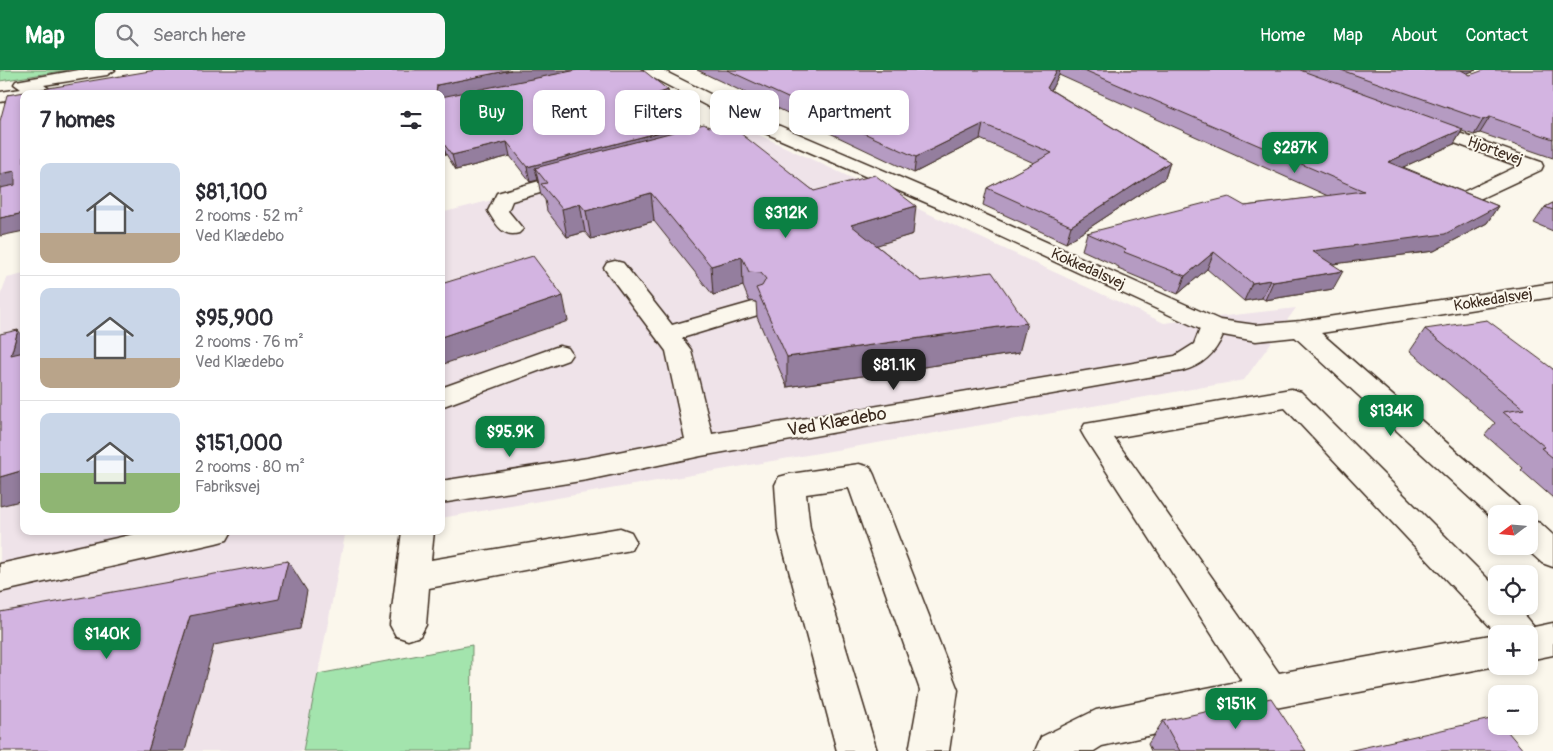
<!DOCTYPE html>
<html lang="en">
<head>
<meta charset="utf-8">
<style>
	:root { --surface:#fff; --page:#f7f7f7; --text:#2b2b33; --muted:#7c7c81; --line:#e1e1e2; --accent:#0b8043 }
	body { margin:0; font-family:Pangolin,sans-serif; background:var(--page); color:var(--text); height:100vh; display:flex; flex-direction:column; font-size:19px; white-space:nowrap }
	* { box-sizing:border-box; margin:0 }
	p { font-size:16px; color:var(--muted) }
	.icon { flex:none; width:28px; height:28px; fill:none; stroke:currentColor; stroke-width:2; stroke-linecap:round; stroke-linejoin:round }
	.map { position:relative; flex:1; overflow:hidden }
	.details { position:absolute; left:20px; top:20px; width:425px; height:445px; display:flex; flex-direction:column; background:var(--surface); border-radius:10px; box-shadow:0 2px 8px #0003 }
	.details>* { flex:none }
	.banner { position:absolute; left:460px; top:20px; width:475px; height:45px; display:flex; gap:10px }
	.needle { width:32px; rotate:254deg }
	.buttons { position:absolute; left:1488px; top:435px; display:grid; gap:10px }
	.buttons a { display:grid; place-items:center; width:50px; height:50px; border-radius:10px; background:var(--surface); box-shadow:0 2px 8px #0003; font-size:25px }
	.price { position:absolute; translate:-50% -42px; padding:0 11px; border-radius:10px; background:var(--accent); color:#fff; font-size:16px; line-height:32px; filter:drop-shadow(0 1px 2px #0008) }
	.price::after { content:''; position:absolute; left:50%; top:30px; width:15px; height:11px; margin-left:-8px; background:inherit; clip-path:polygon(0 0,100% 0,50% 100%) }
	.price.current { background:#222; color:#fff }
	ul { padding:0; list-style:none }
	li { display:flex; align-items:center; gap:15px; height:125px; padding:0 20px }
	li+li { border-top:1px solid var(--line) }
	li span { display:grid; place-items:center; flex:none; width:140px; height:100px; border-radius:10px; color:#555 }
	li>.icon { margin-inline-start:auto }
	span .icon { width:60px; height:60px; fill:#fffc; stroke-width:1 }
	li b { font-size:21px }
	h2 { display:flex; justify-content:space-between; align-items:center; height:60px; padding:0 20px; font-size:21px }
	.pill { padding:0 18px; border-radius:10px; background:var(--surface); box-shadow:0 2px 8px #0003; font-size:18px; line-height:45px }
	.pill.current { background:var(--accent); color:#fff }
	header { display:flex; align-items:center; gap:30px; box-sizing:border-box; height:70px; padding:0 25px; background:var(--accent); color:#fff }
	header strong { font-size:24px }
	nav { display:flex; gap:28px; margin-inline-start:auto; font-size:18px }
	.search { width:350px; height:45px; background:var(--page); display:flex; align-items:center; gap:12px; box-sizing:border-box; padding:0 18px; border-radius:10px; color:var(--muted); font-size:19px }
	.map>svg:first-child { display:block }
	.built { fill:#efe3e9 }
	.green { fill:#a3e4ad; stroke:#6f8766 }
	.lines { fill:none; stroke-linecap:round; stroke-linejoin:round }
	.minor-casing { stroke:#3b2a1e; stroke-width:3 }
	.minor { fill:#fbf7ec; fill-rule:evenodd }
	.wall { fill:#b59bc2; stroke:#3b2a1e }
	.shaded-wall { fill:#947e9e; stroke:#3b2a1e }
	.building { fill:#d3b4e1; stroke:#3b2a1e }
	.labels { text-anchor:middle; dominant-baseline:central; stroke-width:4; stroke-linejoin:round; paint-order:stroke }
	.far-street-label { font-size:15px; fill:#3b2a1e; stroke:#fbf7ec }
	.street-label { font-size:18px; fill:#3b2a1e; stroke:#fbf7ec }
</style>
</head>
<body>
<header>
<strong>Map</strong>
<div class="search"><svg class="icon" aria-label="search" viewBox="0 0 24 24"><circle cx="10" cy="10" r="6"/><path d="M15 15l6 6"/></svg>Search here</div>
<nav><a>Home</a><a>Map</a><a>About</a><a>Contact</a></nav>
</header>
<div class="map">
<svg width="1553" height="681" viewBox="0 0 1553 681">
	<rect width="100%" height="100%" fill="#fbf7ec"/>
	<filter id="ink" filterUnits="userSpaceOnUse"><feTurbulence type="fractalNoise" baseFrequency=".02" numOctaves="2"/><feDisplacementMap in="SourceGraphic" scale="10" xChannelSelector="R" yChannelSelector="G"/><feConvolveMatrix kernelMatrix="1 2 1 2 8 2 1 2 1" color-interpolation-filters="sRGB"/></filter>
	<g filter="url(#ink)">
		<g class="built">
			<polygon points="755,63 1164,253 1296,238 1244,310 441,448 441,143"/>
			<polygon points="24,204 24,461 366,461 345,465 303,681 0,681 0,226 7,208"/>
		</g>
		<g class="green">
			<polygon points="0,0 68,0 0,11"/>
			<polygon points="472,575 471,681 303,681 318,604"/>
		</g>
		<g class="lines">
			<g class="minor-casing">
				<g id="minor">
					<polygon points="78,0 115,0 107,5 44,15 51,20 49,23 24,24 24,28 0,32 0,22 21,19 14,14 16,11"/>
					<path d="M642,0H662L740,39L955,131L1220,250L1256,255L1301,251L1553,213V227L1321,263L1519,436L1523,444H1496V452L1295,267L1256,271L1223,265C1215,284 1202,296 1182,301L701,386L587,410L441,433V411L587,388L685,369L666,281L604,198L607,193L615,191L623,193L672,255L753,232L761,234L765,239L761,244L682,268L691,280L712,364L1175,286L1194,274L1200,259L941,139L728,47L644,3Z"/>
					<polygon points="1422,50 1541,92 1543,96 1541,100 1475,131 1468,133 1461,131 1458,127 1461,123 1518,96 1416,59 1413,55 1416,51"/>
					<path d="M575,101L582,103L585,107L582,111L512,131L508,141L523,159L519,163C503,168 496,154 488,141L497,123Z"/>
					<polygon points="559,276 568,278 572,284 568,290 441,337 441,318"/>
					<polygon points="1291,319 1301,322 1496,517 1496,536 1516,536 1534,557 1553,553 1553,585 1529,590 1529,564 1497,564 1285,338 1114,368 1279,603 1496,564 1496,596 1270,639 1102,676 1094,681 1035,681 1041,667 1096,640 1242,611 1085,368 1081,361 1085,354"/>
					<polygon points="859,394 870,397 874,405 958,620 949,681 909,681 920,620 849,418 806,424 810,459 877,681 837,681 778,459 775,415 779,407 790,404"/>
					<polygon points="1529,450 1540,453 1553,465 1553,497 1542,493 1523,476 1529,476"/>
					<polygon points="620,458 631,462 636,471 631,480 429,518 426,555 420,566 408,570 396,566 390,555 402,461 434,461 431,490"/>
					<polygon points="148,461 232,461 227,470 216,473 0,522 0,494"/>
				</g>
			</g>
			<use href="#minor" class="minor"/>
		</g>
		<g class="wall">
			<polygon points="697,0 1476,0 1467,3 1470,5 1553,0 1553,88 1480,63 1474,65 1462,61 1454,74 1403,97 1498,136 1487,153 1434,181 1332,194 1333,219 1265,230 1262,228 1244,231 1207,199 1178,224 1118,199 1119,197 1082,180 1087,163 1245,136 1328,126 1059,5 1051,20 1170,92 1165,108 1066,173 983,135 987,118 1034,93 980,69 914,103"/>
			<polygon points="668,20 669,34 666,35 691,54 691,57 709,57 731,60 814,121 913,164 876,175 921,211 1019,283 787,317 757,247 756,232 749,231 743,216 713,225 654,151 591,169 585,162 567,167 547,141 545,130 541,125 538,110 530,112 510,86 456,100 446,84 441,85 441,24 7,25"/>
			<polygon points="1553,133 1553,161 1534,153 1545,137"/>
			<polygon points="1425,259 1553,299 1553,428 1521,400 1523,398 1485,365 1495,353 1410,281"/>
			<polygon points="1163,651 1306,681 1151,681 1148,674"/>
		</g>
		<g class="shaded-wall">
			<polygon points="511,0 579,0 441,28 441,24 436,24 437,15"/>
			<polygon points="1057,0 1060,0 1059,5 1044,33 1047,18"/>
			<polygon points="1459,0 1476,0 1454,8"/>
			<polygon points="668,20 669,34 655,38 654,25"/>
			<polygon points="330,22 331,24 319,24"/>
			<polygon points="1490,47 1480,63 1474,65 1483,50"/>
			<polygon points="691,54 692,68 535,98 538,110 530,112 527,97"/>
			<polygon points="983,54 980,69 914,103 916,87"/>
			<polygon points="1463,59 1454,74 1379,108 1388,92"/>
			<polygon points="441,70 446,84 441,85"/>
			<polygon points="507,72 510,86 456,100 452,85"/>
			<polygon points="1170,92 1165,108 1066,173 1071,156"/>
			<polygon points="15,101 24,113 0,122 0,104"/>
			<polygon points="651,123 654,151 591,169 586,141"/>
			<polygon points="580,134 585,162 567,167 562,139"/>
			<polygon points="916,136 913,164 849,184 851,155"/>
			<polygon points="1498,136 1487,153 1434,181 1303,198 1312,181"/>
			<polygon points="24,143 24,161 0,166 0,148"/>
			<polygon points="1214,182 1207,199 1178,224 1185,206"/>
			<polygon points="742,187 743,216 713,225 711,196"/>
			<polygon points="1343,201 1333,219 1265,230 1273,212"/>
			<polygon points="1270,210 1262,228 1244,231 1252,213"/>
			<polygon points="563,226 568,251 441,295 441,267"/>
			<polygon points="1027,253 1019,283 787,317 787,287"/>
			<polygon points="18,260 24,268 24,300 11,285"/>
			<polygon points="24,400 24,430 0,436 0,407"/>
			<polygon points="288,491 307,521 300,559 214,575 185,681 148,681 190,546"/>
		</g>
		<g class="building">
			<polygon points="156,0 511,0 437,15 436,24 331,24 330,22 319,24 24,24 24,143 0,148 0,118 15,115 15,101 0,104 0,51 7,25"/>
			<polygon points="577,0 643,0 668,20 654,25 691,54 527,97 507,72 452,85 441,70 441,27"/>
			<polygon points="727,0 1057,0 1047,18 1170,92 1071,156 987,118 1052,83 983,54 916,87"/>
			<polygon points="1084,0 1300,0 1463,59 1388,92 1498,136 1445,164 1312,181 1343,201 1273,212 1270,210 1252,213 1214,182 1185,206 1124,182 1126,180 1087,163 1229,127 1245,136 1364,121"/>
			<polygon points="1341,0 1461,0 1470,5 1484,0 1553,0 1553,69 1490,47 1483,50"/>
			<polygon points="704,54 709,57 723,54 731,60 735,59 814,121 875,105 916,136 851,155 921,211 992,202 1027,253 787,287 756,218 762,216 766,209 761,203 749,202 742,187 711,196 651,123 586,141 580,134 562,139 541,114 547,113 535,98"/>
			<polygon points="1553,133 1553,140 1545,137"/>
			<polygon points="533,186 563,226 441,267 441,214"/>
			<polygon points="1487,250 1553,299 1553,388 1541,378 1545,377 1503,342 1524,339 1425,259"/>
			<polygon points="18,260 11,285 24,282 24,400 0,407 0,264"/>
			<polygon points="288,491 279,529 190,546 148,681 0,681 0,542"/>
			<polygon points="1271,628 1306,681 1180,681 1163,651"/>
			<polygon points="1495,648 1496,649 1496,656 1503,656 1524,681 1348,681"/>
		</g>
	</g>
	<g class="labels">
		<g class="far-street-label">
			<text transform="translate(1495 81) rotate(20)">Hjortevej</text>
			<text transform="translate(1088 199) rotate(24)">Kokkedalsvej</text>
			<text transform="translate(1493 230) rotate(-9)">Kokkedalsvej</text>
		</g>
		<g class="street-label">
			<text transform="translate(837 352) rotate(-10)">Ved Klædebo</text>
		</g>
	</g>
</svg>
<div class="buttons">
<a><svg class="needle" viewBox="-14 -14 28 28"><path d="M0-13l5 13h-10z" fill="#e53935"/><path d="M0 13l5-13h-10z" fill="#7c7c81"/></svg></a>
<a><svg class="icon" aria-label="locate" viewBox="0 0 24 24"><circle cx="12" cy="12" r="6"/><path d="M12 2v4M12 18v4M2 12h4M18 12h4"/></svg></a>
<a>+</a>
<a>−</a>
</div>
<b class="price" style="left:1295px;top:104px">$287K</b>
<b class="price" style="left:786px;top:169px">$312K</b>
<b class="price current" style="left:894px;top:321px">$81.1K</b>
<b class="price" style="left:1391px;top:367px">$134K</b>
<b class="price" style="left:510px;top:388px">$95.9K</b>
<b class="price" style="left:107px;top:590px">$140K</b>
<b class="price" style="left:1236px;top:660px">$151K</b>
<div class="banner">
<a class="pill current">Buy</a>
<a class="pill">Rent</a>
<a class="pill">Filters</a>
<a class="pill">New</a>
<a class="pill">Apartment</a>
</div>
<section class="details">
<h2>7 homes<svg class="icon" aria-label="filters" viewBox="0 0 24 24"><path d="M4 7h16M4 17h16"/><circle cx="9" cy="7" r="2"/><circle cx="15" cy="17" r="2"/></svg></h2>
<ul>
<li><span style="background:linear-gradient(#c9d6e8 70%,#b9a48a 0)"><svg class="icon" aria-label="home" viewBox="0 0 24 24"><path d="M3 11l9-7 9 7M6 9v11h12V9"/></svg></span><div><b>$81,100</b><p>2 rooms · 52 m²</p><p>Ved Klædebo</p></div></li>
<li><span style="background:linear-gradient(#c9d6e8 70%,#b9a48a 0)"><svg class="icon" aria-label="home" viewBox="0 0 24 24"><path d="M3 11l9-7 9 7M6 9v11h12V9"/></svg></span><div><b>$95,900</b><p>2 rooms · 76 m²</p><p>Ved Klædebo</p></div></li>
<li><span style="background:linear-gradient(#c9d6e8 60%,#8fb573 0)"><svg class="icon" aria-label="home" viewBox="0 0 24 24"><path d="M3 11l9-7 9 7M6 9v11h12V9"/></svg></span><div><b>$151,000</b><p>2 rooms · 80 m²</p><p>Fabriksvej</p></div></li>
</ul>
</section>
</div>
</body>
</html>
